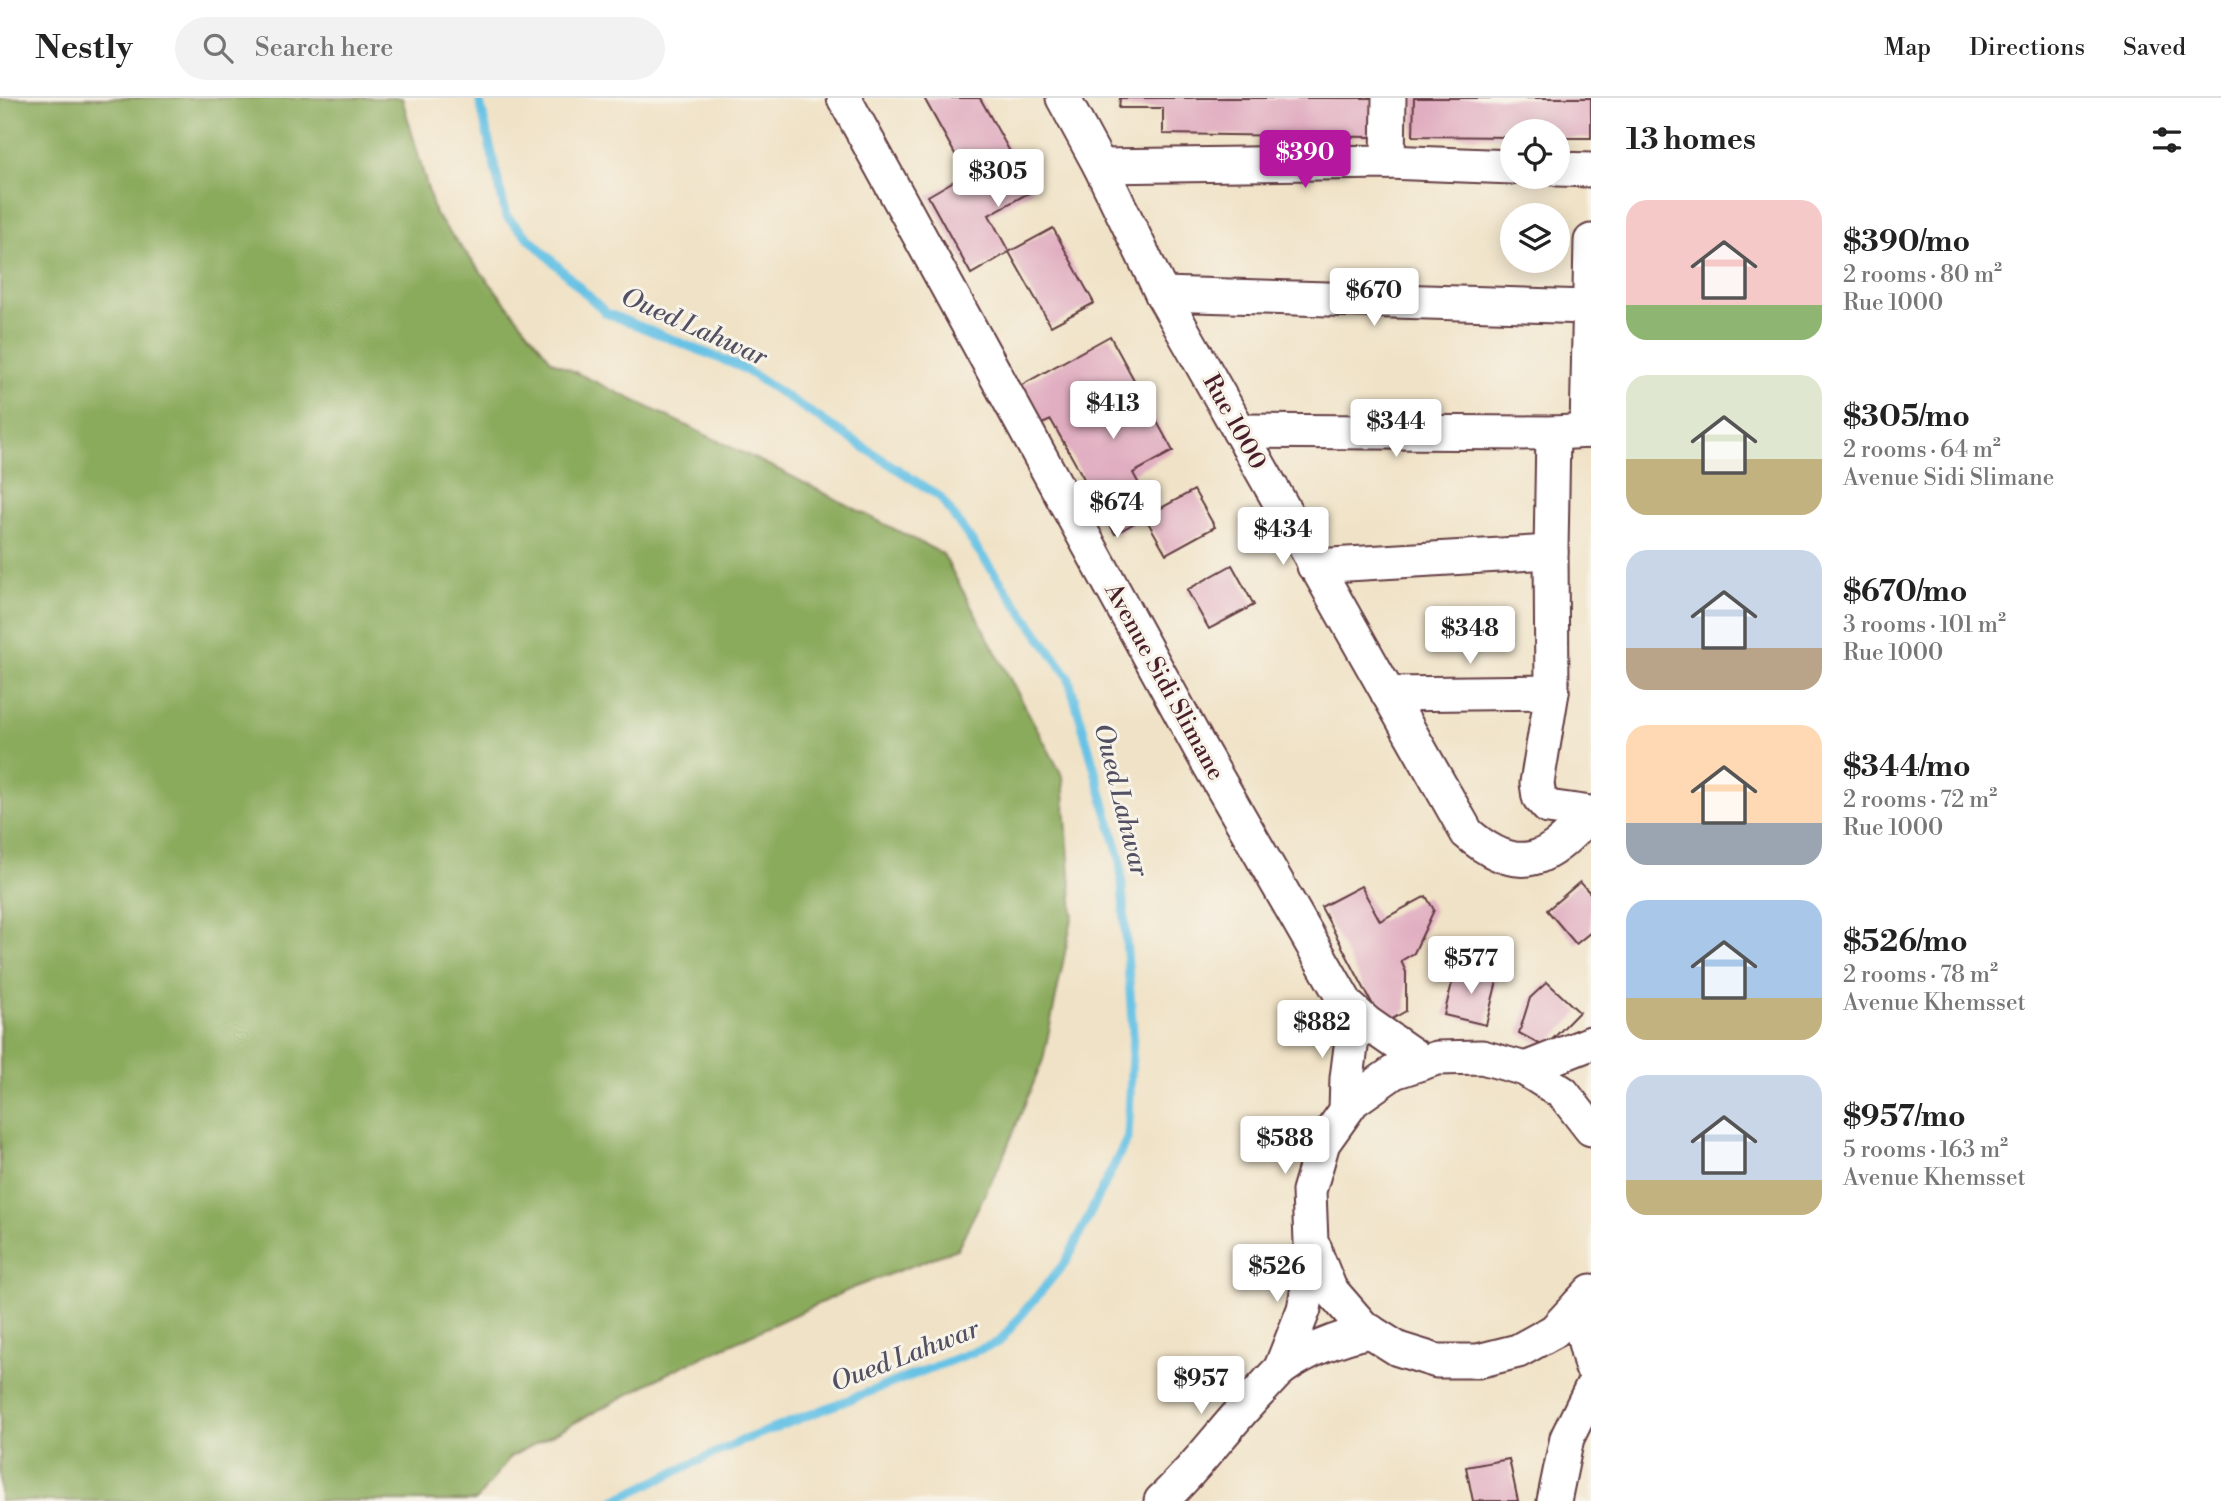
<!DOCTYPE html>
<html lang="en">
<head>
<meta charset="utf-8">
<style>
	:root { --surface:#fff; --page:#f2f2f2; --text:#222; --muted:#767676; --line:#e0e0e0; --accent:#b5179e }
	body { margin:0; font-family:"Libre Bodoni",serif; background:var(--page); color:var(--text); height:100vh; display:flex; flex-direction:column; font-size:26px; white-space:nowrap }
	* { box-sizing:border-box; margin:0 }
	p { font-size:23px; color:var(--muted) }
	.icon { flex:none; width:38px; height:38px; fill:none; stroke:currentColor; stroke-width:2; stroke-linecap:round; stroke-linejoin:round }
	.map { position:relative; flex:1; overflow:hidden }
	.sheet { display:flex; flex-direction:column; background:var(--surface); width:630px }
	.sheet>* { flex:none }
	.fabs { position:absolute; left:1500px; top:21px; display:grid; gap:14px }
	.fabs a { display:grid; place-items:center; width:70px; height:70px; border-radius:50%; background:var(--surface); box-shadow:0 4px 18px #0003; font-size:35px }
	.price { position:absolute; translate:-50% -60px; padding:0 16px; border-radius:7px; background:#fff; color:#222; font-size:23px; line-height:46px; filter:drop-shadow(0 2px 4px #0008) }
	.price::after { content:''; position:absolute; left:50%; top:42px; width:21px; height:16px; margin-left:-10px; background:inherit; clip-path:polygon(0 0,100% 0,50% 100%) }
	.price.current { background:var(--accent); color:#fff }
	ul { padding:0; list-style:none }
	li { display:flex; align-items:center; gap:21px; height:175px; padding:0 35px }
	li span { display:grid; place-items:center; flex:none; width:196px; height:140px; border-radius:21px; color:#555 }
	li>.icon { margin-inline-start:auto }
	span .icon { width:84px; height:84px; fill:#fffc; stroke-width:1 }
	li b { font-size:30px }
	h2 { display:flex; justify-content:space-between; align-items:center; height:84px; padding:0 35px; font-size:30px }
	header { display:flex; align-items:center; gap:42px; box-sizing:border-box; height:98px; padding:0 35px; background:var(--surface); border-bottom:2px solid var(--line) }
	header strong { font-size:33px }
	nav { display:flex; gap:38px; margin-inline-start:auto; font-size:24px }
	.search { width:490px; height:63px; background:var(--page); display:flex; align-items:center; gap:18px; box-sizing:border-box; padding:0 24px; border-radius:38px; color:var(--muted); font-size:26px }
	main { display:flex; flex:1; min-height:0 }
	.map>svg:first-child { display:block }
	.forest { fill:#8aaa5c; stroke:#6a6444; stroke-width:2 }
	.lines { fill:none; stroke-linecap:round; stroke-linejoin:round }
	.stream { stroke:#67c2e5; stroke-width:9 }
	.building { fill:#e1aec1 }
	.minor-casing { stroke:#633c42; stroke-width:37 }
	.minor { stroke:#fff; stroke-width:33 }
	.labels { text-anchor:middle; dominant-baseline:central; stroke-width:6; stroke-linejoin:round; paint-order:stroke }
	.street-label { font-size:24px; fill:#4a1f2b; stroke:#f7f3e8 }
	.water-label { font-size:26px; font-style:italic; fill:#535063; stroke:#f7f3e8 }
</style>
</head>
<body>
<header>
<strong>Nestly</strong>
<div class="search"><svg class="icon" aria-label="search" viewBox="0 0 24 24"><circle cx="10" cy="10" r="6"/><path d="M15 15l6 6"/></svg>Search here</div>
<nav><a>Map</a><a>Directions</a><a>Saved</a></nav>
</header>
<main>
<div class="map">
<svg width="1591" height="1403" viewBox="0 0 1591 1403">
	<rect width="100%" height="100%" fill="#f7f3e8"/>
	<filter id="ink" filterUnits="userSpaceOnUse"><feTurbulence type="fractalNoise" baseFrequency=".0143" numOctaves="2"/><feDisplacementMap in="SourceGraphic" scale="14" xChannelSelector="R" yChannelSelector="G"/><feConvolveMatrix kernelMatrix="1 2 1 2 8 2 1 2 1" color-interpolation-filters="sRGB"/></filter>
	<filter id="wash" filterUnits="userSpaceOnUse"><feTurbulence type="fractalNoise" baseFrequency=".00686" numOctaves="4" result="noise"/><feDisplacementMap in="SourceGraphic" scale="28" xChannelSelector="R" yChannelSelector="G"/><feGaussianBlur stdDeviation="1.57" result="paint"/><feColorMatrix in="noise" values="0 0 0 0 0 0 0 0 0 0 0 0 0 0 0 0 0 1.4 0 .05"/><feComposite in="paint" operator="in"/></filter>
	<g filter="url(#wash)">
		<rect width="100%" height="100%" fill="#f0e2c6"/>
		<polygon class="forest" points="0,0 402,0 435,116 552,263 785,375 943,456 1063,679 1073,816 1043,962 1001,1064 957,1151 855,1189 672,1273 510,1359 476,1403 0,1403"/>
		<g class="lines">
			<polyline class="stream" points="479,0 506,118 606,215 741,269 940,399 1068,578 1120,760 1133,935 1128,1039 1067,1162 999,1244 741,1343 613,1403"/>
		</g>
		<g id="blocks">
			<g class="building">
				<polygon points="924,0 980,0 1032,93 989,117 1009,154 1053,130 1094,205 1051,228 1009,154 971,176 928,98 966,76"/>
				<polygon points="1120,0 1372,0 1372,39 1163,36 1163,10 1119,10"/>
				<polygon points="1414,0 1591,0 1591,40 1558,40 1558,33 1512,33 1512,39 1413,38"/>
				<polygon points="1110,238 1173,353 1133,375 1154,414 1194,392 1215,429 1166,456 1145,419 1115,436 1051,322 1042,326 1020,288"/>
				<polygon points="1232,467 1254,507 1209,531 1187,492"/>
				<polygon points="1580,784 1591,796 1591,834 1576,846 1547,812"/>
				<polygon points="1361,788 1380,823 1426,798 1434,812 1414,855 1401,863 1406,874 1406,913 1383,926 1321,809"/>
				<polygon points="1456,869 1498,879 1486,927 1444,917"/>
				<polygon points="1547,884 1579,914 1545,949 1519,935 1530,900"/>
				<polygon points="1509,1361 1518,1403 1473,1403 1466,1369"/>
			</g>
		</g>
	</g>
	<g filter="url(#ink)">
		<use href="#blocks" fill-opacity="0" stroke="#633c42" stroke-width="2"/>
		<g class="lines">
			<g class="minor-casing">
				<g id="minor">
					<polyline points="844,0 1201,652 1347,907 1367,925 1423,964"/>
					<path d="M1063,0L1100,68L1162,196L1467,735C1484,750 1509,766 1533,760C1555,755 1575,731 1591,716"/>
					<polyline points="1388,64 1389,0"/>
					<polyline points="1100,68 1388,64 1512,69"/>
					<polyline points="1558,71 1591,72"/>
					<polyline points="1162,196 1588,209"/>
					<polyline points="1239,333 1553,335 1591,333"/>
					<polyline points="1587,333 1591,143"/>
					<polyline points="1553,335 1551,454 1552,594 1537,685 1539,699 1548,709 1591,715"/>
					<polyline points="1314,468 1551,454"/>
					<polyline points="1388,596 1552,594"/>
					<polyline points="1525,971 1591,945"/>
					<polyline points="1346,1012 1347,980 1352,941 1347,907"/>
					<polyline points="1591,1031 1563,995 1525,971 1482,959 1437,960 1394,974 1353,1003 1323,1045 1309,1093 1311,1144 1330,1191 1363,1229 1398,1251 1437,1263 1478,1263 1518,1253 1554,1233 1591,1193"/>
					<polyline points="1579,1206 1582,1233 1591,1268"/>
					<polyline points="1280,1272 1304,1211 1315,1151"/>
					<path d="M1161,1403C1197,1370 1225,1329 1259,1294C1266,1287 1273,1278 1281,1271C1308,1252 1338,1240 1370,1233"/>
					<polyline points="1554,1403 1567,1340 1591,1291"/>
				</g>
			</g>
			<use href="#minor" class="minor"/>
		</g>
	</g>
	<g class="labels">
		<g class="street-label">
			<text transform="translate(1234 324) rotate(61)">Rue 1000</text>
			<text transform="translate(1164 584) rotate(61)">Avenue Sidi Slimane</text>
		</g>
		<g class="water-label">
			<text transform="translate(694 229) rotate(24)">Oued Lahwar</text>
			<text transform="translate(1121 702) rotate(76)">Oued Lahwar</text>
			<text transform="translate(905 1258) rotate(-21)">Oued Lahwar</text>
		</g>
	</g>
</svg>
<div class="fabs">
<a><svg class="icon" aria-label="locate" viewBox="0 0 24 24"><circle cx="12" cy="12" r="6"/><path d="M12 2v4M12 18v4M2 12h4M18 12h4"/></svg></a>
<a><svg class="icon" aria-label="layers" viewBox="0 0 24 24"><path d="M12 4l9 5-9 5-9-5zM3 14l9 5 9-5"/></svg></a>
</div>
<b class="price current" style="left:1305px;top:92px">$390</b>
<b class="price" style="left:998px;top:111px">$305</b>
<b class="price" style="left:1374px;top:230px">$670</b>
<b class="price" style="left:1113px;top:343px">$413</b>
<b class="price" style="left:1396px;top:361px">$344</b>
<b class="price" style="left:1117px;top:442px">$674</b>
<b class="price" style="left:1283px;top:469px">$434</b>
<b class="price" style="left:1470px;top:568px">$348</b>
<b class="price" style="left:1471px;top:898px">$577</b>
<b class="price" style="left:1322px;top:962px">$882</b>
<b class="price" style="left:1285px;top:1078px">$588</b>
<b class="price" style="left:1277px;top:1206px">$526</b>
<b class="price" style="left:1201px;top:1318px">$957</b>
</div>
<section class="sheet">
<h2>13 homes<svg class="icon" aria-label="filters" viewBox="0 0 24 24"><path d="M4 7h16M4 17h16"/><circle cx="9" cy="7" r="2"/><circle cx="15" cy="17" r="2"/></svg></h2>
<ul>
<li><span style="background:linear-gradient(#f6c9c9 75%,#8fb573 0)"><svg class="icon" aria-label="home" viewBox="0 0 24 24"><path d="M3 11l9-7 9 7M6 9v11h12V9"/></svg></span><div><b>$390/mo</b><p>2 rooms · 80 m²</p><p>Rue 1000</p></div></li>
<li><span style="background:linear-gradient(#dfe7d0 60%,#c2b280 0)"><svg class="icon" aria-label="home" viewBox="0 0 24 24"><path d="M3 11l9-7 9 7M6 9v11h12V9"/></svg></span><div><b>$305/mo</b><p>2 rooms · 64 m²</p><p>Avenue Sidi Slimane</p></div></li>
<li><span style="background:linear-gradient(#c9d6e8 70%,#b9a48a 0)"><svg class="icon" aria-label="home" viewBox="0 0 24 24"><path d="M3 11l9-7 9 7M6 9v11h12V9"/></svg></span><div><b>$670/mo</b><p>3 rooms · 101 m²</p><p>Rue 1000</p></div></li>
<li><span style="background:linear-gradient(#ffd9b3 70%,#9aa5b1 0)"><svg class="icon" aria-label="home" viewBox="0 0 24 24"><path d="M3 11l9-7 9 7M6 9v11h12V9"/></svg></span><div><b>$344/mo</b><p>2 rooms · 72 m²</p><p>Rue 1000</p></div></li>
<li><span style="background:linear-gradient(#a9c7e8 70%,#c2b280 0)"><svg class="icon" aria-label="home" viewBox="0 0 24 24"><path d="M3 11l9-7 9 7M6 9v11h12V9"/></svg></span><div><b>$526/mo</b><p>2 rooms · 78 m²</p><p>Avenue Khemsset</p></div></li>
<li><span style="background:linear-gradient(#c9d6e8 75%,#c2b280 0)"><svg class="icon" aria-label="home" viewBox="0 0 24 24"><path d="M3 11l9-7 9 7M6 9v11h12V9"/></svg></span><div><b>$957/mo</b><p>5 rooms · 163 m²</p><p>Avenue Khemsset</p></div></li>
</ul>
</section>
</main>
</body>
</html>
